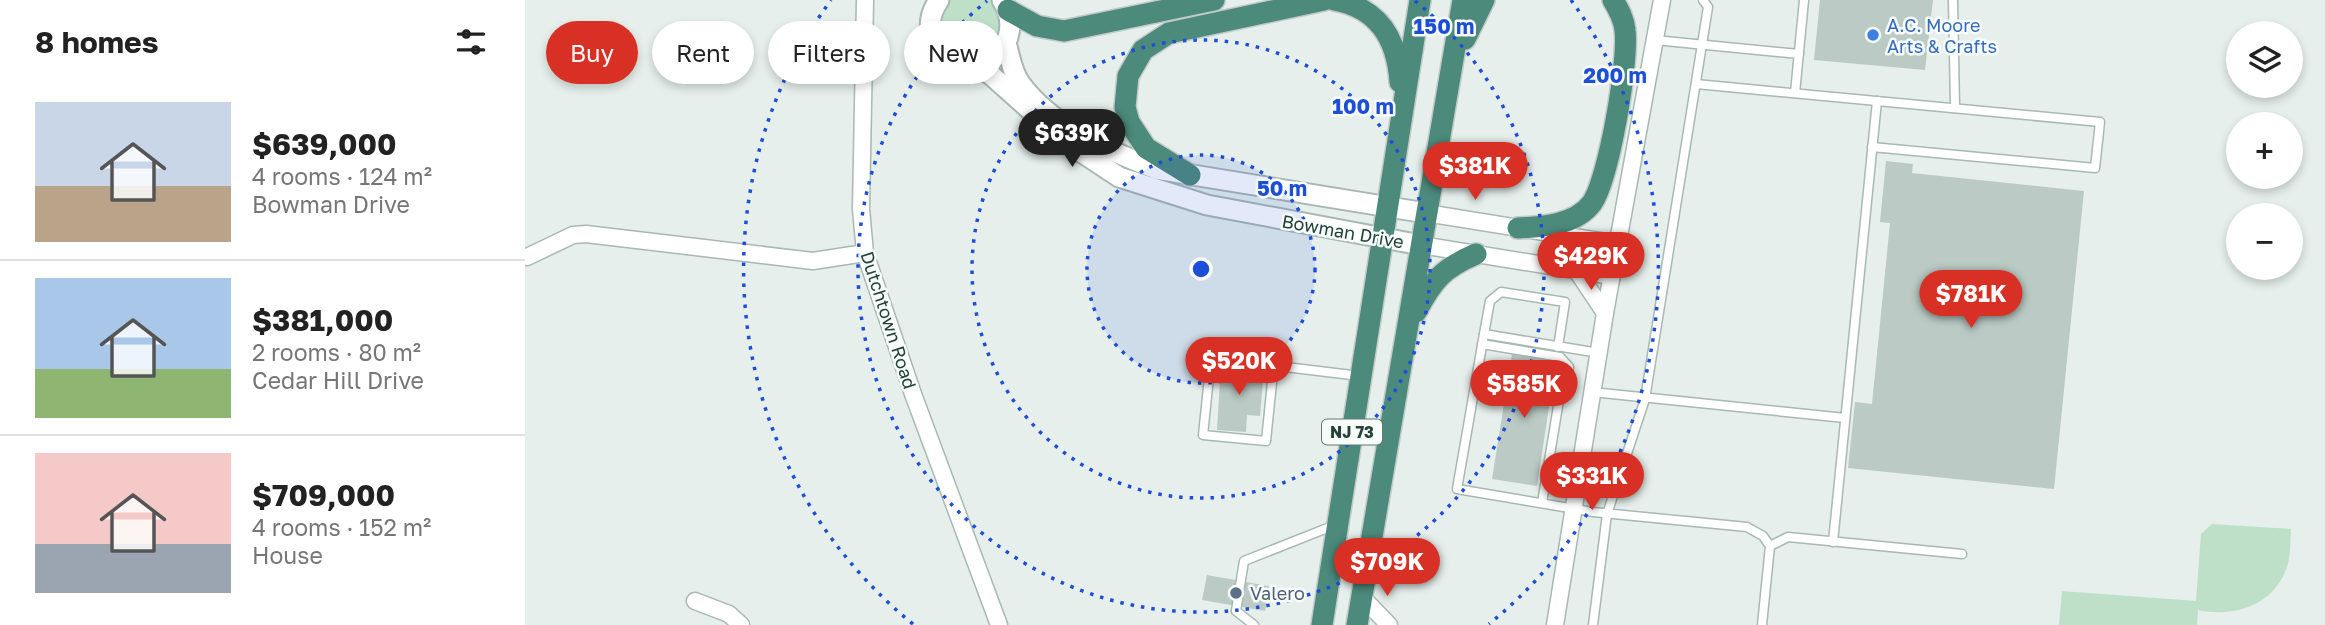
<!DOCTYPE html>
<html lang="en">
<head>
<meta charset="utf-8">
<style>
	:root { --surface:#fff; --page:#f6f6f6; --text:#222; --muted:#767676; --line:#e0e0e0; --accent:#d93025 }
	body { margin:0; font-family:"Golos Text",sans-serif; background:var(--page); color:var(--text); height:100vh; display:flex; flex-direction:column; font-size:26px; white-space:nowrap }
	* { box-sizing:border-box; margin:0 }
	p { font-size:23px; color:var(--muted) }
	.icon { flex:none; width:38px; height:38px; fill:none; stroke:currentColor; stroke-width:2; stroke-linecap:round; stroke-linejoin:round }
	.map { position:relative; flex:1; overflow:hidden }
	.drawer { display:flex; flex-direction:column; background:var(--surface); width:525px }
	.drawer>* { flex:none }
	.hud { position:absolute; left:21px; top:21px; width:665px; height:63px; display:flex; gap:14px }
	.buttons { position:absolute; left:1701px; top:21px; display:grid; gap:14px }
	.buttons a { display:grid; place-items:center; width:77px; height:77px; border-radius:50%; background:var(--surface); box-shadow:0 4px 10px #0003; font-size:35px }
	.price { position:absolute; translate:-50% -60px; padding:0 16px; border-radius:24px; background:var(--accent); color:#fff; font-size:23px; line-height:46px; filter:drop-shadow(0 2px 4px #0008) }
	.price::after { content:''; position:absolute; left:50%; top:42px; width:21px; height:16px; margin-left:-10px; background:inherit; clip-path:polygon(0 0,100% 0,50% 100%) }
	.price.selected { background:#222; color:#fff }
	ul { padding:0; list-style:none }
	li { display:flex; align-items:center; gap:21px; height:175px; padding:0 35px }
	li+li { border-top:2px solid var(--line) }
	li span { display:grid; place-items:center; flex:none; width:196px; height:140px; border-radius:0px; color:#555 }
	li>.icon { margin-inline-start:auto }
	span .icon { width:84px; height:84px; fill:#fffc; stroke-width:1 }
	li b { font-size:30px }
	h2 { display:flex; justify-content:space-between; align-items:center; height:84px; padding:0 35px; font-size:30px }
	.chip { padding:0 24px; border-radius:32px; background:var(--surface); box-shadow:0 4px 10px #0003; font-size:24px; line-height:63px }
	.chip.selected { background:var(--accent); color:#fff }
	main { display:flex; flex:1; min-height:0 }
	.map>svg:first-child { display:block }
	.green { fill:#bfe0c8 }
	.building { fill:#bbcac4 }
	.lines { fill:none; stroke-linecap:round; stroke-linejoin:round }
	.service-casing { stroke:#a8b8b2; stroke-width:11 }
	.minor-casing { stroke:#a8b8b2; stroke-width:19 }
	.tertiary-casing { stroke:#a8b8b2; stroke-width:23 }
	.trunk-casing { stroke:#c2cac8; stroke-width:24 }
	.service { stroke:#fff; stroke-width:8 }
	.minor { stroke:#fff; stroke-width:16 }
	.tertiary { stroke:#fff; stroke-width:19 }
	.trunk { stroke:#4c8a7c; stroke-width:21 }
	.ring { fill:none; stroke:#1d4ed8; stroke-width:3.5; stroke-dasharray:3.5 7 }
	.shop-dot { fill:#3f7fe0; stroke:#f7fbf9; stroke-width:2.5 }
	.service-dot { fill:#5c6f8a; stroke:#f7fbf9; stroke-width:2.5 }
	.labels { text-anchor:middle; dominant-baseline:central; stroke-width:5; stroke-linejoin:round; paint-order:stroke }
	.shield { fill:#f7fbf9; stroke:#637a73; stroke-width:2 }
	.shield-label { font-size:16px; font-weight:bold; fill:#24423a }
	.shop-label { font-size:18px; fill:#366cbe; stroke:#f7fbf9; text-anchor:start }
	.street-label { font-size:18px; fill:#24423a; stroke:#f7fbf9 }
	.service-label { font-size:18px; fill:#4e5e75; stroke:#f7fbf9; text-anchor:start }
	.centre { fill:#1d4ed8; stroke:#f7fbf9; stroke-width:3.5 }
	.ring-label { font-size:21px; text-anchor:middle; font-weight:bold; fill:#1d4ed8; stroke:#f7fbf9; stroke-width:5; stroke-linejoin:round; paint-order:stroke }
</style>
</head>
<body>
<main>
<section class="drawer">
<h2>8 homes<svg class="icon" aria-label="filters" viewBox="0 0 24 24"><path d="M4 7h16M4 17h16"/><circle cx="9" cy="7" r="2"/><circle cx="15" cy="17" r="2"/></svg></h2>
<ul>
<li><span style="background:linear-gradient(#c9d6e8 60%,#b9a48a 0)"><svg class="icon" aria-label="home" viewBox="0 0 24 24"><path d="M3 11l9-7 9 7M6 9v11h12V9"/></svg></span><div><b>$639,000</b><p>4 rooms · 124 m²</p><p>Bowman Drive</p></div></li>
<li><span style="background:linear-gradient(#a9c7e8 65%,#8fb573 0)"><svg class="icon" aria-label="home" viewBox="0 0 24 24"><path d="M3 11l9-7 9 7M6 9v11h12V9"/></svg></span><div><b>$381,000</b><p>2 rooms · 80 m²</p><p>Cedar Hill Drive</p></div></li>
<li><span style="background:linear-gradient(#f6c9c9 65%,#9aa5b1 0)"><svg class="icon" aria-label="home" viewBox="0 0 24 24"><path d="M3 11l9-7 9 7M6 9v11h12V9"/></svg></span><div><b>$709,000</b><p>4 rooms · 152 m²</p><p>House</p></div></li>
</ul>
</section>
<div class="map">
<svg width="1800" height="625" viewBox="0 0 1800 625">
	<rect width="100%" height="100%" fill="#e6efeb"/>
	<g class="green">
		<polygon points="414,0 477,0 485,17 464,60 414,48"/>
		<path d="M1687,524L1766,529C1765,541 1766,556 1762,567C1749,605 1710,618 1673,610L1672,625H1534L1537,591L1671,601L1676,534Z"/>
	</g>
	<g class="building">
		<polygon points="1295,0 1408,0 1400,70 1289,60"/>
		<polygon points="1361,161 1388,164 1387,173 1559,191 1529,489 1323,468 1330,402 1347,404 1365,223 1355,222"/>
		<polygon points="987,354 1031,361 1012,486 967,479"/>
		<polygon points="696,365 739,369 735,416 722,415 721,432 692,430"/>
		<polygon points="682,575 744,586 740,611 677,600"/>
	</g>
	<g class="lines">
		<g class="service-casing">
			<g id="service">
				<polyline points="1428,0 1430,108"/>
				<polyline points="1130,40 1274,54"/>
				<polyline points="1171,84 1575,122 1570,168 1347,147"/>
				<polyline points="1270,93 1279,0"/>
				<polyline points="959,334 965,301 976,292 1040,302 1033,347"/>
				<polyline points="957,344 1035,357 1044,367 1042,377 1037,382 1017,503"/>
				<polyline points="1074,353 959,334 932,489 1068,512 1222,527 1238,536 1245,546 1237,625"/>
				<polyline points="749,363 741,441 678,435 686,358 835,376"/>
				<polyline points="1067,392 1320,418"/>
				<polyline points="1308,542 1352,101"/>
				<polyline points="1245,546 1263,537 1437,554"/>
				<polyline points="729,625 711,611 719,561 810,525"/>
				<polyline points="1068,625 1082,514 1120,399 1183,7 1178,0"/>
			</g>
		</g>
		<g class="minor-casing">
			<g id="minor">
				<polyline points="340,0 336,209 340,253 388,394 474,625"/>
				<polyline points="901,213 1093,244"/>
				<polyline points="896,245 1087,276"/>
				<polyline points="2,257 48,235 61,234 288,261 340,253"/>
				<polyline points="1052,271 1080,313"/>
				<polyline points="837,597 864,625"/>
				<polyline points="170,601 204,614 216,625"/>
				<polyline points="1030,625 1080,313 1137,0"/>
			</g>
		</g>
		<g class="tertiary-casing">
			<g id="tertiary">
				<path d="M414,0C378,52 465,93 483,37C487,24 484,11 477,0"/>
				<path d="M481,43C485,56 487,72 495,83C526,126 584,151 631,169L901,213"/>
				<polyline points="448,64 466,75 541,142 594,177 682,205 896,245"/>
			</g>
		</g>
		<g class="trunk-casing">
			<g id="trunk">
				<path d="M809,0C853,8 872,38 875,82"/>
				<polyline points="483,10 512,26 539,31 689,0"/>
				<polyline points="940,39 959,0"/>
				<polyline points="665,175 621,148 604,122 600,107 603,76 618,50 644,33 799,0"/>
				<path d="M993,228C1017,227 1051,225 1067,203C1084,178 1104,61 1100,30C1099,19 1094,10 1088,0"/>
				<path d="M891,312C908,280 918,268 951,254"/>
				<polyline points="797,625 895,0"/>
				<polyline points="832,625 938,0"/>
			</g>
		</g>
		<use href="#service" class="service"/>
		<use href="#minor" class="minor"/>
		<use href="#tertiary" class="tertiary"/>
		<use href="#trunk" class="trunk"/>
	</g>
	<circle cx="676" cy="269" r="114" fill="#1d4ed8" fill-opacity=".12"/>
	<g class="ring">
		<circle cx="676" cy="269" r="114"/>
		<circle cx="676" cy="269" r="229"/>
		<path d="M890 1A343 343 0 1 1 462 1"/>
		<path d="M388 624A457 457 0 0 1 306 0M1046 0A457 457 0 0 1 964 624"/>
	</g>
	<circle class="shop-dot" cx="1348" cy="35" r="7"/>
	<circle class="service-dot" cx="711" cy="593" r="7"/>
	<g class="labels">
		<rect class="shield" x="797" y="419.5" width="60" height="25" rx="5"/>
		<g class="shield-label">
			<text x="827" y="432">NJ 73</text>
		</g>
		<g class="shop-label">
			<text x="1362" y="25">A.C. Moore<tspan x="1362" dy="21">Arts &amp; Crafts</tspan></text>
		</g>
		<g class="street-label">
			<text transform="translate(818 231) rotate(10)">Bowman Drive</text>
			<text transform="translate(364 320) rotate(72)">Dutchtown Road</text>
		</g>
		<g class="service-label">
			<text x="725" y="593">Valero</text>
		</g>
	</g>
	<circle cx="676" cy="269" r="10" class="centre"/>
	<g class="ring-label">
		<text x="919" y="34">150 m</text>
		<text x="1090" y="83">200 m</text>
		<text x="838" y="114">100 m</text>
		<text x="757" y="196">50 m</text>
	</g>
</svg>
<div class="buttons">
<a><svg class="icon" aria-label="layers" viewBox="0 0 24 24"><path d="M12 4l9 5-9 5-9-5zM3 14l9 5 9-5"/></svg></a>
<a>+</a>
<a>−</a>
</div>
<b class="price selected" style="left:547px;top:169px">$639K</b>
<b class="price" style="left:950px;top:202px">$381K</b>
<b class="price" style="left:1066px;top:292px">$429K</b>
<b class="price" style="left:1446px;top:330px">$781K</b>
<b class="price" style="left:714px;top:397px">$520K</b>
<b class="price" style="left:999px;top:420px">$585K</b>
<b class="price" style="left:1067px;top:512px">$331K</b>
<b class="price" style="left:862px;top:598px">$709K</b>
<div class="hud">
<a class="chip selected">Buy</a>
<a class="chip">Rent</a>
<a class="chip">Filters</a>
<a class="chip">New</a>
</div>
</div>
</main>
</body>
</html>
